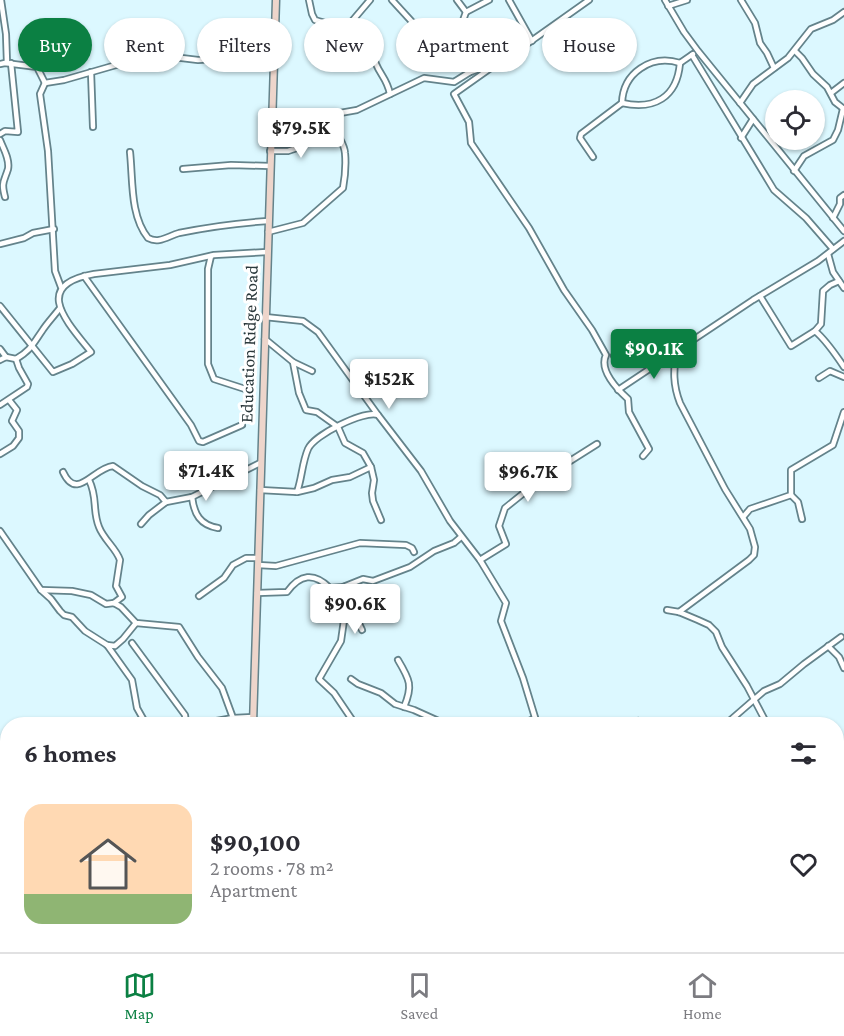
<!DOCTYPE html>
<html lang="en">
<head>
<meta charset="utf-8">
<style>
	:root { --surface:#fff; --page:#f2f2f3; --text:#2b2b33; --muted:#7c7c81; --line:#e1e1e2; --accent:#0b8043 }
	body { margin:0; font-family:"Crimson Pro",serif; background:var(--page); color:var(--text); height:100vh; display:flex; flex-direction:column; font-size:22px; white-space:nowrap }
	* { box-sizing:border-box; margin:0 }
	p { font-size:20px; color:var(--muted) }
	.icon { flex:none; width:33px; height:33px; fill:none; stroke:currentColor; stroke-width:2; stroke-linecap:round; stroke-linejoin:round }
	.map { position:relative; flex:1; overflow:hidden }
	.sheet { position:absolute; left:0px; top:717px; width:844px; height:236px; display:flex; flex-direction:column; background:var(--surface); border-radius:24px 24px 0 0; box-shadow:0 2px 4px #0004 }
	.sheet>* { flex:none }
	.top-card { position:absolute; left:18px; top:18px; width:808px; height:54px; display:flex; gap:12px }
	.tools { position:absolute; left:765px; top:90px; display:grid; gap:12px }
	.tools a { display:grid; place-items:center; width:60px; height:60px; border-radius:50%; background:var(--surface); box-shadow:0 2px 4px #0004; font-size:30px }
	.price { position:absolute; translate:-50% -51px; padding:0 14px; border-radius:6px; background:#fff; color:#222; font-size:20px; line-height:39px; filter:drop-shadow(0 2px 3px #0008) }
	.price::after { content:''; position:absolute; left:50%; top:36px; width:18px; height:14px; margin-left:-9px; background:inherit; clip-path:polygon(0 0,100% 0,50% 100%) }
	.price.selected { background:var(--accent); color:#fff }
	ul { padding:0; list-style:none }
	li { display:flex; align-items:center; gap:18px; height:150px; padding:0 24px }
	li span { display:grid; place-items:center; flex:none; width:168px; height:120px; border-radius:18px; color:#555 }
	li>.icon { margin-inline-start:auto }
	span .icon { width:72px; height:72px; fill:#fffc; stroke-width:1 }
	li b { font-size:26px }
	h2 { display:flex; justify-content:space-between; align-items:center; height:72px; padding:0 24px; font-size:26px }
	.pill { padding:0 21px; border-radius:27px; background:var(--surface); box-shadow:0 2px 4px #0004; font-size:21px; line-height:54px }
	.pill.selected { background:var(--accent); color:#fff }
	.tab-bar { display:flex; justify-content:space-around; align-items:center; height:84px; border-top:2px solid var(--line); background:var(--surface); font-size:16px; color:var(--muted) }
	.tab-bar a { display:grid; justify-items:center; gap:3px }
	.tab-bar .selected { color:var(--accent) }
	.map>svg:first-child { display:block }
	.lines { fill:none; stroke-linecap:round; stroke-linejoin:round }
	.minor-casing { stroke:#64838b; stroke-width:8 }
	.secondary-casing { stroke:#64838b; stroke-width:9 }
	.minor { stroke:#fff; stroke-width:4.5 }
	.secondary { stroke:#edd5cb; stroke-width:6 }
	.labels { text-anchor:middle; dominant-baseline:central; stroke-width:6; stroke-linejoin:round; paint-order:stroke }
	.street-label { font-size:18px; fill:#2b393c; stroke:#fff }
</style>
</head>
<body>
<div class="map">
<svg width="844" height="952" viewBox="0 0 844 952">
	<rect width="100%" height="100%" fill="#dcf8ff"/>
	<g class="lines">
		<g class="minor-casing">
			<g id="minor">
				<polyline points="1,0 6,34 7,63"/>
				<path d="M309,0L312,14L315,20C338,28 358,26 372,51C375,55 374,60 376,64C381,76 387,79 390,94"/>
				<polyline points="392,0 414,24 415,29 418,31 435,37 461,26"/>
				<polyline points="457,0 466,12 461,26 467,39 475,61 470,72"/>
				<polyline points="509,0 532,41"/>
				<polyline points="665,0 684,32 698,51 844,231"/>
				<polyline points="741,0 755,23 760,43 767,53 774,68"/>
				<polyline points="668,6 687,0"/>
				<polyline points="466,12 489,0"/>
				<polyline points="347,27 370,0"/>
				<polyline points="795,51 802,58 813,74 827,87 835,102 844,109"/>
				<polyline points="692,55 774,190 806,218 833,249"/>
				<polyline points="0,64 5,63 37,67 45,83"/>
				<path d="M495,65L454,94L469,122L471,143L529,228L564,290L592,330L606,355C599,370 617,389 628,399L629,412L649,449L643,456"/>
				<polyline points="91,72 93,127"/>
				<polyline points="45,83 64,80 130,61 165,56 198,60 234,58 274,59"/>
				<polyline points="45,83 40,94 48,151 55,271 61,287"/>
				<polyline points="831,93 844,83"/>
				<path d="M622,103C654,110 677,98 680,63"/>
				<polyline points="740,103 753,84 788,58 811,29 833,20 844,12"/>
				<polyline points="0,134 5,131 18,132 11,63"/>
				<polyline points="741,138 753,119"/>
				<path d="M0,140C3,148 10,159 8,169C4,182 1,182 5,197"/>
				<polyline points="270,151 288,151 297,148 306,129"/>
				<path d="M130,152C133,180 130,216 148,238C159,244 168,236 179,233C208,227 238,223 268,221"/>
				<path d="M593,157L580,138L581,134L622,103C623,73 651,54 680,63L693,54"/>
				<polyline points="183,169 231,165 270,166"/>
				<polyline points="794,171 804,156 833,140 838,130 843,109"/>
				<polyline points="833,218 840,204 840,198 844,195"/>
				<path d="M268,232L303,223L343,188C345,177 346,164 345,153C344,138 327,130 340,113L357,110L424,78L454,82L470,72L503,61L589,0"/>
				<polyline points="0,244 24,238 33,233 54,229"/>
				<polyline points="828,254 833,272 844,288"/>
				<polyline points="211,256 208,269 208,364 214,379 245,389"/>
				<polyline points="84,276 191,425 199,441 203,442 242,425"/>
				<polyline points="760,296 791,346 815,331 821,324 823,291 830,285 839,281"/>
				<path d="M0,306L53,372L72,364L91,352C67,322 31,285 94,274L170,265L214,255L267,252"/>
				<polyline points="265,317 303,321 318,332 378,415"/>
				<path d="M815,331C826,340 836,355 844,367"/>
				<polyline points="265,339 293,362 299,393 306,410 317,412 338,427 345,443 363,453 371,467 374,480 372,493 373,501 381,520"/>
				<polyline points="0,349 6,357"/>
				<path d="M677,351C673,370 673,385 680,403L725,489L750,529L755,547L754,555L749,560L679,612"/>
				<polyline points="614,356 645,338 665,352 674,352"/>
				<path d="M0,360L6,357L16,359C31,350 33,344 42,331C47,323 54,316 60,308"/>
				<polyline points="293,362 312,371"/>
				<polyline points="819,378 830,371 844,377"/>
				<polyline points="618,390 753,300 818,261 844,241"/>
				<polyline points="0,405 27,387 28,384 19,368 16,359"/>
				<polyline points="0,454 13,446 19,438 19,431 12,421 17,410 9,400"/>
				<path d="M63,472C77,502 93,468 113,466L142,486L160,495L166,502"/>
				<path d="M89,480C98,498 92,510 99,527C104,540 116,548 120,560L116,586L122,597L114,603"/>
				<path d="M260,490L297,492C302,478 302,463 308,449C314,435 364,410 378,415L421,471L450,521L480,560L506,603L501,621L523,678L537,724"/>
				<polyline points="297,492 314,488 332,480 350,477 371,467"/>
				<polyline points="791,495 798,502 802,519"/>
				<path d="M192,497C194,514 200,525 218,528"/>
				<polyline points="744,516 750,509 791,495 791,470 833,445 844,412"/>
				<polyline points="141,524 149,515 166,502 192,497 260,463"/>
				<polyline points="0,531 41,590 51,599 60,611 64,615 72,617 85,631 107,645 132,680 137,708 146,724"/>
				<polyline points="480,560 506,544 499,526 505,508 540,480 597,444"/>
				<polyline points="258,565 276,566 360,543 406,545 412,548 414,552"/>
				<polyline points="343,587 351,607 345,613 341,641 319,679 334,693 355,724"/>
				<polyline points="41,590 72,591 91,595 106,604 114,603 121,607 136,623 179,627 198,657 222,688 233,718"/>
				<path d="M257,593L287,592C300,574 314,572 330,588L343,587L363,579L373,581L410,567L434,551L454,543L461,537"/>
				<polyline points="199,596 224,578 233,565 246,558 258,558"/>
				<polyline points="351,607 362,630"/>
				<polyline points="667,610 679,612 698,620 709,625 716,632 722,647 747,686 767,724"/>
				<polyline points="132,643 185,715 186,724"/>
				<polyline points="107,645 115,646 123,639 136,623"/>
				<polyline points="828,646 839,657 844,668"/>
				<path d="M398,660C410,680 413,686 404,707"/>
				<polyline points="351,679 358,684 381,693 395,704 414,710 445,724"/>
				<polyline points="638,721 640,724"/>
				<polyline points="200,724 233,718 253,717"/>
				<polyline points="523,724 535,718"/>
				<polyline points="726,724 764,691 780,684 804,664 841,637"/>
				<polyline points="0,761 8,759"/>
				<polyline points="0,777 8,792"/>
				<polyline points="0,811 8,805"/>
				<polyline points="837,880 843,886"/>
				<polyline points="0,905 8,892"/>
				<polyline points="0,917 3,926 1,952"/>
				<polyline points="837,940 844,948"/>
				<polyline points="184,945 187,952"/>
				<path d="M284,945C294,950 300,950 310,945"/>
				<polyline points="569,945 594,952"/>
				<polyline points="630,945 635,952"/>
				<polyline points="80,952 84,945"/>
				<polyline points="215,952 237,952"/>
				<polyline points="444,952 453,945"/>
				<polyline points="751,952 759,945"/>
			</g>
		</g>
		<g class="secondary-casing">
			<g id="secondary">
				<polyline points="253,724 276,0"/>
				<polyline points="247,952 247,945"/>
			</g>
		</g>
		<use href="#minor" class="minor"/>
		<use href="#secondary" class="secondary"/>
	</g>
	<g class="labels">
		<g class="street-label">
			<text transform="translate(249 344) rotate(-88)">Education Ridge Road</text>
		</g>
	</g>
</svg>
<div class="tools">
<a><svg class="icon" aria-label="locate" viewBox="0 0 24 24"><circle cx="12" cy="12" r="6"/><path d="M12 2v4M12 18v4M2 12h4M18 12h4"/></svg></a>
</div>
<b class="price" style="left:301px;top:159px">$79.5K</b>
<b class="price selected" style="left:654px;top:380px">$90.1K</b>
<b class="price" style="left:389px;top:410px">$152K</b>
<b class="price" style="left:206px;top:502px">$71.4K</b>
<b class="price" style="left:528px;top:503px">$96.7K</b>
<b class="price" style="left:355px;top:635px">$90.6K</b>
<div class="top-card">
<a class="pill selected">Buy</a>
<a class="pill">Rent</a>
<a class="pill">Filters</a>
<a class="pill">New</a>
<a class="pill">Apartment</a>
<a class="pill">House</a>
</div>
<section class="sheet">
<h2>6 homes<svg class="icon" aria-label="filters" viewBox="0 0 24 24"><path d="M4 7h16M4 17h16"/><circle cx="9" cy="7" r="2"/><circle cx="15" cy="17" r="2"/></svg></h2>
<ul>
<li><span style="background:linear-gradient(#ffd9b3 75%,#8fb573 0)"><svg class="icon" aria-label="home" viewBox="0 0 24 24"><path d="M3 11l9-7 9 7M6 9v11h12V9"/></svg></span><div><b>$90,100</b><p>2 rooms · 78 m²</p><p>Apartment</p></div><svg class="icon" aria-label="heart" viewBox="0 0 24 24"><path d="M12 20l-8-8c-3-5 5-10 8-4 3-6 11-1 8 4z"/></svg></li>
</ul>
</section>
</div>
<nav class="tab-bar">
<a class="selected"><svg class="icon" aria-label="map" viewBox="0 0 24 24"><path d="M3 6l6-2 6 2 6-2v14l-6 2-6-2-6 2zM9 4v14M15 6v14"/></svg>Map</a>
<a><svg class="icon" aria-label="saved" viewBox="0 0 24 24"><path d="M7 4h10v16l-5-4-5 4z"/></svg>Saved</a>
<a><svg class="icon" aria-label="home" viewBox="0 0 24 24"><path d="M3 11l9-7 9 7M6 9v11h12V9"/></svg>Home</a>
</nav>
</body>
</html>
